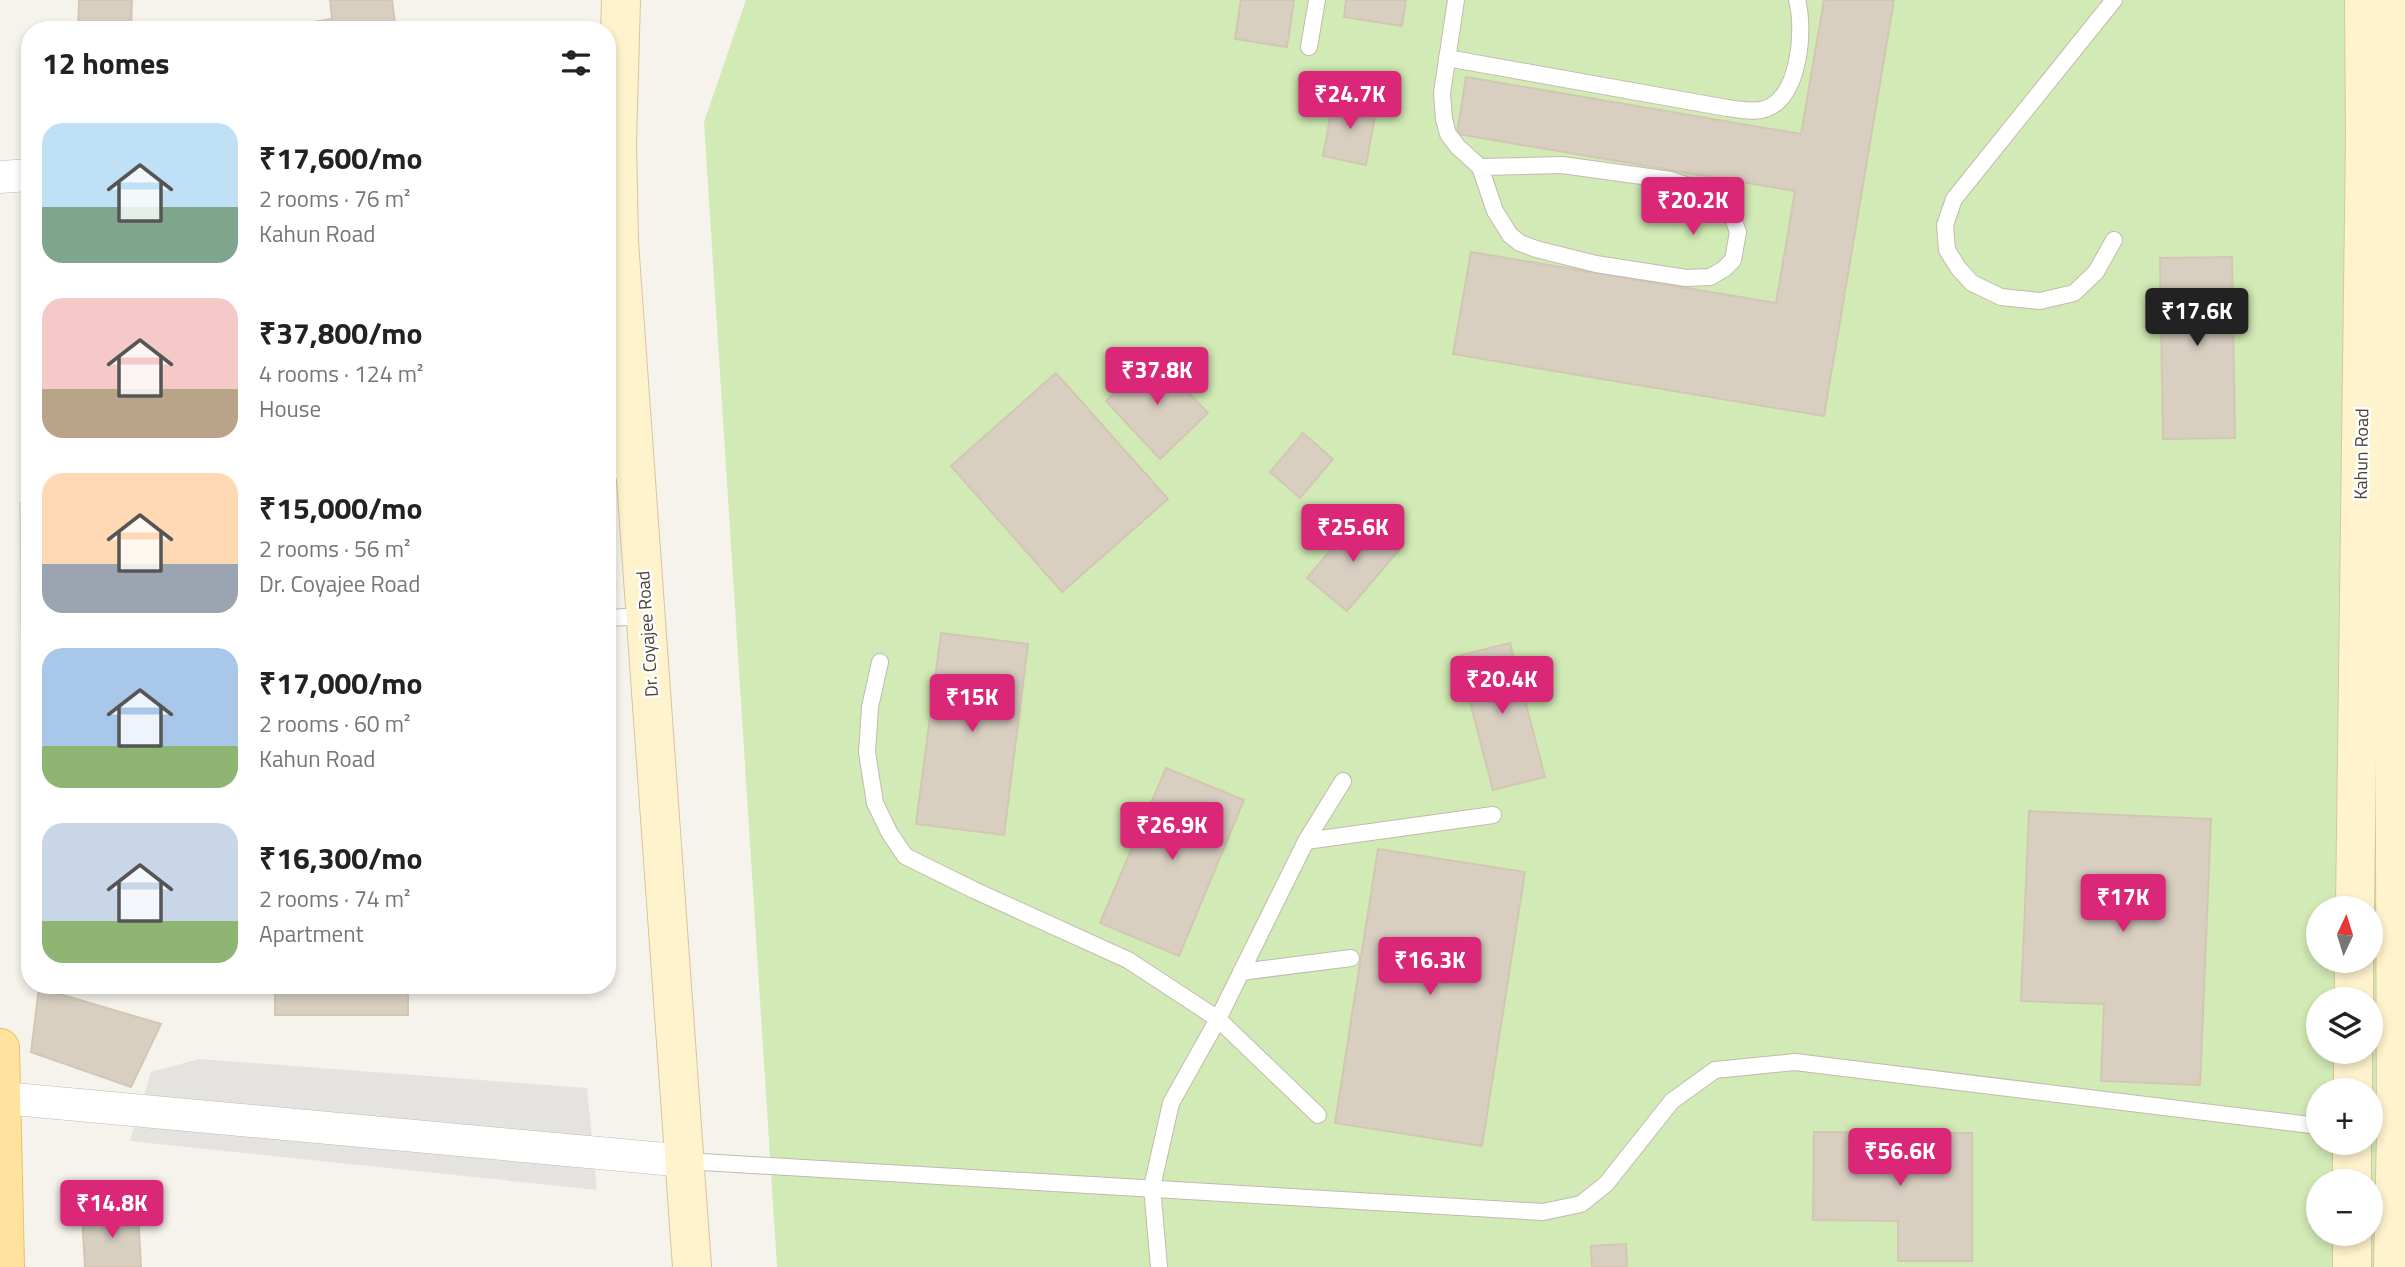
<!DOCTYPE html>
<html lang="en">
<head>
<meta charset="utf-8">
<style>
	:root { --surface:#fff; --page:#f6f6f6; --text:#222; --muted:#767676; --accent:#db2777 }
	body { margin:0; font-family:"Titillium Web",sans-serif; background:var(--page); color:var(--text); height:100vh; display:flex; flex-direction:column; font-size:26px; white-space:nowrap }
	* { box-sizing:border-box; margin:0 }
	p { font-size:23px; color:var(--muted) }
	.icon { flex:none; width:38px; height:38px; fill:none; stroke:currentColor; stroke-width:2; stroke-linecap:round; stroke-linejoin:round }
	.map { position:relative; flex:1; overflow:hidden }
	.sheet { position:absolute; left:21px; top:21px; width:595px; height:973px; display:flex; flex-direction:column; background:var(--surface); border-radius:28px; box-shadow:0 4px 10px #0003 }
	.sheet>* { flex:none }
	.needle { width:46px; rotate:4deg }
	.fabs { position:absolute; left:2306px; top:896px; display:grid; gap:14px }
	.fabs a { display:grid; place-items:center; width:77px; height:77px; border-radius:50%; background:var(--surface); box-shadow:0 4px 10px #0003; font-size:35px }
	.price { position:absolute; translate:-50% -60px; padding:0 16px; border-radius:7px; background:var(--accent); color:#fff; font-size:23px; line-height:46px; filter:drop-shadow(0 2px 4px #0008) }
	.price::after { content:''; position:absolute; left:50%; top:42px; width:21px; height:16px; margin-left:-10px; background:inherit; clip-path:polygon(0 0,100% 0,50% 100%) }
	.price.current { background:#222; color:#fff }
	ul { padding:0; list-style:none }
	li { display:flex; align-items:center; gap:21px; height:175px; padding:0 21px }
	li span { display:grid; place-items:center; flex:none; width:196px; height:140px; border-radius:21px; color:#555 }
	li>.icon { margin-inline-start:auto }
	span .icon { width:84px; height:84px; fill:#fffc; stroke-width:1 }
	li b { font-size:30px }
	h2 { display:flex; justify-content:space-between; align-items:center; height:84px; padding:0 21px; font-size:30px }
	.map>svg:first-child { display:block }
	.green { fill:#d2eab5; fill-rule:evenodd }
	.parking { fill:#e5e3e0 }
	.building { fill:#d8cfc1; stroke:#d3c7b4; stroke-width:2 }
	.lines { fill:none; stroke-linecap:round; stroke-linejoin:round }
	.lane-casing { stroke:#c2bbae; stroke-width:18 }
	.street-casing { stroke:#c2bbae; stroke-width:33 }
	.secondary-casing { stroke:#d6c79b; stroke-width:40 }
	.primary-casing { stroke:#e6c16a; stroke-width:40 }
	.lane { stroke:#fff; stroke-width:16 }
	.street { stroke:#fff; stroke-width:32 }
	.secondary { stroke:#fff3cd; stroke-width:38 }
	.primary { stroke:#ffe39c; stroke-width:38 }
	.labels { text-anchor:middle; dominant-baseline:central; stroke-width:5; stroke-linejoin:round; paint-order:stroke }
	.street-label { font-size:18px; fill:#4b4439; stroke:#fff }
</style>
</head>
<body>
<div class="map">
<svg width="2405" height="1267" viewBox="0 0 2405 1267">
	<rect width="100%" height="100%" fill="#f6f3ec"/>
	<path class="green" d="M746,0H2405V1267H777L704,122ZM2319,908H2371V961H2319ZM2319,999H2371V1052H2319ZM2319,1090H2371V1143H2319ZM2319,1181H2371V1234H2319Z"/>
	<g class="parking">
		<polygon points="30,500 30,808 23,808 19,502"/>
		<polygon points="199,1059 587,1088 597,1190 130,1141 151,1072"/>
	</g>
	<g class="building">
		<polygon points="79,0 132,0 131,30 78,30"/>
		<polygon points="330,0 392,0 396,30 301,30 300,24 332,19"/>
		<polygon points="1241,0 1294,0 1287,47 1235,39"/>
		<polygon points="1346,0 1406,0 1402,26 1344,17"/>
		<polygon points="1824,0 1894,0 1824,416 1453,354 1471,252 1776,303 1795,191 1457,134 1466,77 1801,134"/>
		<polygon points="1334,97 1377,105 1366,165 1323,156"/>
		<polygon points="2232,257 2235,438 2163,439 2160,258"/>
		<polygon points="1154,356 1208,413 1160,459 1106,401"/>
		<polygon points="1056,373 1168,499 1062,592 951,466"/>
		<polygon points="1303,433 1333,459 1300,498 1270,472"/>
		<polygon points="1359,517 1399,550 1347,611 1307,578"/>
		<polygon points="941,633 1028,644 1004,835 916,824"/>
		<polygon points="1510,643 1545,777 1493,790 1458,656"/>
		<polygon points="1166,768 1244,800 1179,956 1100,923"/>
		<polygon points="2029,811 2211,819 2200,1085 2101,1081 2104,1004 2021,1001"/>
		<polygon points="1378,849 1525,872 1482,1146 1335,1123"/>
		<rect x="275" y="985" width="133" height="30"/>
		<polygon points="39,988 161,1024 131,1087 31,1052"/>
		<polygon points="1814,1132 1972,1133 1972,1261 1898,1261 1898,1221 1813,1220"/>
		<polygon points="138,1212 141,1267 85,1267 82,1216"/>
		<polygon points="1626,1244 1627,1267 1592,1267 1591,1246"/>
	</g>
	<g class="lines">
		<g class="lane-casing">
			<g id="lane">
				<polyline points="1456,0 1442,93 1444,119 1448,134 1458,147 1480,167 1495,211 1510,235 1520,243 1536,249 1596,264 1686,278 1710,277 1724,269 1733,260 1738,232 1733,219 1707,192 1671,180 1562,165 1480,167"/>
				<polyline points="1309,47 1317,0"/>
				<path d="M1447,58L1727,108C1738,109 1754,113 1765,109C1800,98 1805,29 1797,0"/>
				<polyline points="2114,240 2096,272 2074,293 2040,301 2001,297 1972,283 1959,269 1947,250 1945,225 1954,199 2114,0"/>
				<polyline points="607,471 635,468"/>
				<polyline points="607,618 646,616"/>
				<polyline points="880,662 870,707 867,752 875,803 889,832 905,856 976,891 1128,960 1218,1019 1318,1115"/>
				<polyline points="1306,841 1493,815"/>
				<polyline points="1241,972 1351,958"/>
				<polyline points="686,1161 1543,1212 1581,1204 1606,1184 1672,1101 1715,1070 1795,1062 2319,1126"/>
				<polyline points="1159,1267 1152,1187 1171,1103 1218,1019 1306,841 1343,781"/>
			</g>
		</g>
		<g class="street-casing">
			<g id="street">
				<polyline points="0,177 30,175"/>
				<polyline points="3,1098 686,1161"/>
			</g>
		</g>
		<g class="secondary-casing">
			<g id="secondary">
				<polyline points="621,0 617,143 619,242 692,1267"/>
				<polyline points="2355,908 2365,137 2364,0"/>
				<polyline points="2354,999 2354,961"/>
				<polyline points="2353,1090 2353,1052"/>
				<polyline points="2352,1181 2352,1143"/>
				<polyline points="2352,1267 2352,1234"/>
				<polyline points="2393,1267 2396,1135 2394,556 2399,420 2397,0"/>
			</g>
		</g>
		<g class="primary-casing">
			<polyline id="primary" points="0,1048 5,1267"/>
		</g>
		<use href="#lane" class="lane"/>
		<use href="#street" class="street"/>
		<use href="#secondary" class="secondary"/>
		<use href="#primary" class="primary"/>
	</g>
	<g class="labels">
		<g class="street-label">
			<text transform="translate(2361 454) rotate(-89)">Kahun Road</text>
			<text transform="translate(647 634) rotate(-94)">Dr. Coyajee Road</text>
		</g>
	</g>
</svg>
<div class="fabs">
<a><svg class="needle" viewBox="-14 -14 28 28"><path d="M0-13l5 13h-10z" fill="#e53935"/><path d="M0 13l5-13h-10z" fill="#767676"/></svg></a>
<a><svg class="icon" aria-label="layers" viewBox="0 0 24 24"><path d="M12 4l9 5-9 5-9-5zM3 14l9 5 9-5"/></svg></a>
<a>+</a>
<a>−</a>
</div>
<b class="price" style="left:1350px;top:131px">₹24.7K</b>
<b class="price" style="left:1693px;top:237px">₹20.2K</b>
<b class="price current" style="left:2197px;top:348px">₹17.6K</b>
<b class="price" style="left:1157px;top:407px">₹37.8K</b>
<b class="price" style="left:1353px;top:564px">₹25.6K</b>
<b class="price" style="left:1502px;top:716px">₹20.4K</b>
<b class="price" style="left:972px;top:734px">₹15K</b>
<b class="price" style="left:1172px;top:862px">₹26.9K</b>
<b class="price" style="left:2123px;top:934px">₹17K</b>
<b class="price" style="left:1430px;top:997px">₹16.3K</b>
<b class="price" style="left:1900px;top:1188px">₹56.6K</b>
<b class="price" style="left:112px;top:1240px">₹14.8K</b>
<section class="sheet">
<h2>12 homes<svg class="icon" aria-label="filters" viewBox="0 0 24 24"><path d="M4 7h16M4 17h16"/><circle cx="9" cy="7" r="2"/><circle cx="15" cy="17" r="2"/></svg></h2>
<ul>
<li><span style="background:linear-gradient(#bfe0f5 60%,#7fa58c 0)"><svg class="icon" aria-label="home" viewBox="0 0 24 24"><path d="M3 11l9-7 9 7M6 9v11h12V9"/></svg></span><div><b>₹17,600/mo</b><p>2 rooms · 76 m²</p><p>Kahun Road</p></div></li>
<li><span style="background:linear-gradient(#f6c9c9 65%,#b9a48a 0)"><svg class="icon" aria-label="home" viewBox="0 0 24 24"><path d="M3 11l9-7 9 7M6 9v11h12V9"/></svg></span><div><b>₹37,800/mo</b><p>4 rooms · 124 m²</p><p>House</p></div></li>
<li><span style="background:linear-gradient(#ffd9b3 65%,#9aa5b1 0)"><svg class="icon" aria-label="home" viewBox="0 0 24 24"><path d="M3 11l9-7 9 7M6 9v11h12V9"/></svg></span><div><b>₹15,000/mo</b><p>2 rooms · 56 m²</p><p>Dr. Coyajee Road</p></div></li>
<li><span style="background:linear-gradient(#a9c7e8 70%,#8fb573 0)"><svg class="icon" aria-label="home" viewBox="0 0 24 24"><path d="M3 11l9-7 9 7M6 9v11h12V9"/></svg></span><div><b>₹17,000/mo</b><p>2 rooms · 60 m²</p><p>Kahun Road</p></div></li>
<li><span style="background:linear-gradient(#c9d6e8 70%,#8fb573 0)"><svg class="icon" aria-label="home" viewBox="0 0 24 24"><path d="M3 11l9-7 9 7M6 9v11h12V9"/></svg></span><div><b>₹16,300/mo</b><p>2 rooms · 74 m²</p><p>Apartment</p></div></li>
</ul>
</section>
</div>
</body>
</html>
